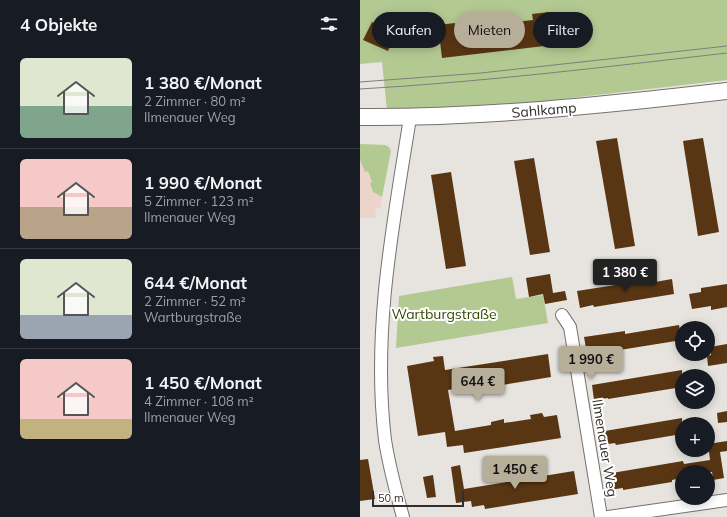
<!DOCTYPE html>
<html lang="de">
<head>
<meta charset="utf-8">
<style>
	:root { --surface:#171b24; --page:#20242c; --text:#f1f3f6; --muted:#9ea1a6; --line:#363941; --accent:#b6ae99 }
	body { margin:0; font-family:Mulish,sans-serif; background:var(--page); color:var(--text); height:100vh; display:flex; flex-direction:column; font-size:15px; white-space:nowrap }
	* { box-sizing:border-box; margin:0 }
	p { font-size:13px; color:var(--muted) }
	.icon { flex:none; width:22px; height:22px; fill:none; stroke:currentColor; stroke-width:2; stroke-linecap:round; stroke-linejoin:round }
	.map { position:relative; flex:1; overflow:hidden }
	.sheet { display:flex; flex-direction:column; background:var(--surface); width:360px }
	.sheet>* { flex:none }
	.banner { position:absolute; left:12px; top:12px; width:295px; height:36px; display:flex; gap:8px }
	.buttons { position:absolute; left:315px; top:321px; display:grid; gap:8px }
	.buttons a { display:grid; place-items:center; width:40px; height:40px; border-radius:50%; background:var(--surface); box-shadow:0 2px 10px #0003; font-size:20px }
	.scale { position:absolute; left:12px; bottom:10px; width:92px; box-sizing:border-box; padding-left:4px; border:2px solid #312f2e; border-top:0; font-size:11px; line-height:14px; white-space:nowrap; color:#312f2e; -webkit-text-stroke:3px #fff; paint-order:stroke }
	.price { position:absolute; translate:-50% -34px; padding:0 9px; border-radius:4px; background:var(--accent); color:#111; font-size:13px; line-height:26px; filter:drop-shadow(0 1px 2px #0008) }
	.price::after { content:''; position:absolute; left:50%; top:24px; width:12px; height:9px; margin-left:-6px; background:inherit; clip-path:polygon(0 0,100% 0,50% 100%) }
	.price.current { background:#222; color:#fff }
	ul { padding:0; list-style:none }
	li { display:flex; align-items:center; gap:12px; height:100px; padding:0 20px }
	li+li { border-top:1px solid var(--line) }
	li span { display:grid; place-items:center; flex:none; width:112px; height:80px; border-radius:6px; color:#555 }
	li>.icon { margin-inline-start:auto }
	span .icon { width:48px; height:48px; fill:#fffc; stroke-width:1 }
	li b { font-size:17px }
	h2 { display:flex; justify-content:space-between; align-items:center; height:48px; padding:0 20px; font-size:17px }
	.pill { padding:0 14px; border-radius:18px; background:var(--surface); box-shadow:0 2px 10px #0003; font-size:14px; line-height:36px }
	.pill.current { background:var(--accent); color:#111 }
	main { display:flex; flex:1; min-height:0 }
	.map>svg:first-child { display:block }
	.commercial { fill:#ecd4ca }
	.green { fill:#b3c992 }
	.building { fill:#593613 }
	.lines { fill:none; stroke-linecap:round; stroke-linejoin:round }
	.minor-casing { stroke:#75716e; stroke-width:14 }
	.tertiary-casing { stroke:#75716e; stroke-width:18 }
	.minor { stroke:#fff; stroke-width:12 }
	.tertiary { stroke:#fff; stroke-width:16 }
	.tram { stroke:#807d7b; stroke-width:1 }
	.labels { text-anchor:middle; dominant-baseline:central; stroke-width:4; stroke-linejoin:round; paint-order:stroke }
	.street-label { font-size:14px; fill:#312f2e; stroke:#fff }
	.park-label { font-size:14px; fill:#334700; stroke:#fff }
</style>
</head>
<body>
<main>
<section class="sheet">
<h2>4 Objekte<svg class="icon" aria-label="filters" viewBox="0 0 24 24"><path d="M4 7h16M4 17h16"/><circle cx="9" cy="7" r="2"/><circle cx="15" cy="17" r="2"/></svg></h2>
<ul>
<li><span style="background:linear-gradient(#dfe7d0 60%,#7fa58c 0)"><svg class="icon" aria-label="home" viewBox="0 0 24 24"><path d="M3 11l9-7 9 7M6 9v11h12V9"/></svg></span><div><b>1 380 €/Monat</b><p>2 Zimmer · 80 m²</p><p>Ilmenauer Weg</p></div></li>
<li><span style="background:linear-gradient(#f6c9c9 60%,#b9a48a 0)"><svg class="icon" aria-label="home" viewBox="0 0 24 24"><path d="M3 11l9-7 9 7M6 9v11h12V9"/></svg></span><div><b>1 990 €/Monat</b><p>5 Zimmer · 123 m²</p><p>Ilmenauer Weg</p></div></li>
<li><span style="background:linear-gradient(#dfe7d0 70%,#9aa5b1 0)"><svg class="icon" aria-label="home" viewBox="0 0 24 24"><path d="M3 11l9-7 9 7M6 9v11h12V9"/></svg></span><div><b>644 €/Monat</b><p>2 Zimmer · 52 m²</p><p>Wartburgstraße</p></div></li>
<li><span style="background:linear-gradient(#f6c9c9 75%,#c2b280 0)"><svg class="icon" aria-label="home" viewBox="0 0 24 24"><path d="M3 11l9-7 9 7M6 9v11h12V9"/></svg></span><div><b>1 450 €/Monat</b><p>4 Zimmer · 108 m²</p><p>Ilmenauer Weg</p></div></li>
</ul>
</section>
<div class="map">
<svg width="367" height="517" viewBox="0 0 367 517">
	<rect width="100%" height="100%" fill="#e7e3df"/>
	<polygon class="commercial" points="0,160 5,172 8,170 17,195 22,197 20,209 16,208 15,218 0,218"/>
	<g class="green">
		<polygon points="0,0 367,0 367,80 176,102 27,110 22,62 0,64"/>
		<polygon points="0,144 25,145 29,147 31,151 22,197 13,192 10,183 12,182 8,171 5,172 0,160"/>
		<polygon points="152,277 156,299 183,295 188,323 36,348 39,296"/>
	</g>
	<g class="building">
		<polygon points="189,12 193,45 82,58 78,25 95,23 95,29 129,25 173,20 172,14"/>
		<polygon points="12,22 36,33 28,51 3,40"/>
		<polygon points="257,138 275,246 255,249 236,141"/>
		<polygon points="343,138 359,232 338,236 323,141"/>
		<polygon points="174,158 190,252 170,255 154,161"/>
		<polygon points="91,172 106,266 86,269 71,175"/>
		<polygon points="190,274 193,293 205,291 207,300 185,304 183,294 169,297 166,278"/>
		<polygon points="294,279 295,282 312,279 314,294 234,307 233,305 220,308 217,291"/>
		<polygon points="367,284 367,307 351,310 351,306 332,309 329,294 341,292 341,288"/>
		<polygon points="319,325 322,340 241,353 240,351 227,354 224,337 265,331 265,334"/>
		<polygon points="367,344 367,363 348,366 347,356 351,355 350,347"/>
		<polygon points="188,354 191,377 111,390 111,386 88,390 95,431 131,425 131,422 144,419 144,423 171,419 170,415 182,413 184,417 197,415 201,438 104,453 103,445 87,447 85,432 58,436 47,366 74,361 73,357 83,356 85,370"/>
		<polygon points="322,370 322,387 248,399 248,398 234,400 232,385"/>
		<polygon points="367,411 367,422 358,423 357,413"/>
		<polygon points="322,418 322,434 256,445 255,443 242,445 239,432"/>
		<polygon points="367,441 367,451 360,452 364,478 353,480 352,472 322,472 322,478 312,480 312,482 263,490 263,488 249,490 246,474 323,461 324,464 350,460 348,444"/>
		<polygon points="8,459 15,499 0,501 0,460"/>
		<polygon points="100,465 104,489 214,471 218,494 125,509 124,505 112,507 111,501 96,503 91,467"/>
		<polygon points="73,475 76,497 67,498 63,477"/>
	</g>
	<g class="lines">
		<g class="minor-casing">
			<g id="minor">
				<polyline points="202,315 210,327 241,517"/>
				<path d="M43,517C36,492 29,466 25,440C12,332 33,224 50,118"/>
				<polyline points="248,517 367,500"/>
			</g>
		</g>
		<g class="tertiary-casing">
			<path id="tertiary" d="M0,117C123,118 245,105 367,91"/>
		</g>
		<use href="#minor" class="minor"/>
		<use href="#tertiary" class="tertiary"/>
		<g class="tram">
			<polyline points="0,82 121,73 367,46"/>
			<path d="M0,89C123,82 245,67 367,53"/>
		</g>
	</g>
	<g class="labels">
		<g class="street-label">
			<text transform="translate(184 110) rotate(-5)">Sahlkamp</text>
			<text transform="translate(245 448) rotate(81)">Ilmenauer Weg</text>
		</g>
		<g class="park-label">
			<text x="84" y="314">Wartburgstraße</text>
		</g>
	</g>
</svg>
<div class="buttons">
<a><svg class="icon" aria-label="locate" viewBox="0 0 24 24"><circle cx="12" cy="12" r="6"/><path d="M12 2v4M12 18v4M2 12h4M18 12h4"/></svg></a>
<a><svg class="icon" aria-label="layers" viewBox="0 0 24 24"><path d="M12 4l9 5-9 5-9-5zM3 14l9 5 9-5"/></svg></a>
<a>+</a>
<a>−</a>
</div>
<div class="scale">50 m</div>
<b class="price current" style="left:265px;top:293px">1 380 €</b>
<b class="price" style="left:231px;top:380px">1 990 €</b>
<b class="price" style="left:118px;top:402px">644 €</b>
<b class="price" style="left:155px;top:490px">1 450 €</b>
<div class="banner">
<a class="pill">Kaufen</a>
<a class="pill current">Mieten</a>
<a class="pill">Filter</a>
</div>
</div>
</main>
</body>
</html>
